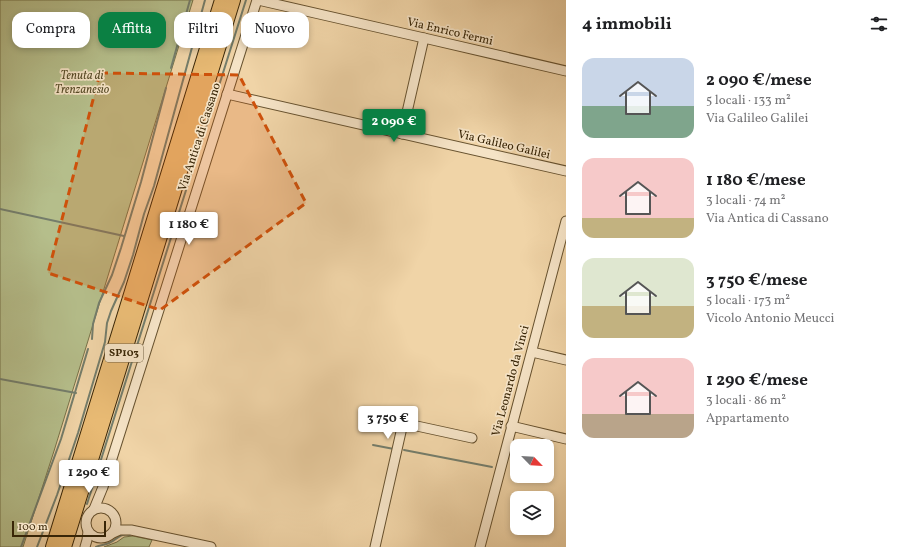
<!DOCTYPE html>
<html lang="it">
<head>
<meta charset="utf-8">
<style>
	:root { --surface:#fff; --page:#f2f2f2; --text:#202124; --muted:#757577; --accent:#0b8043 }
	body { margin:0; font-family:Vollkorn,serif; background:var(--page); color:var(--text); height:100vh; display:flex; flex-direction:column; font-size:15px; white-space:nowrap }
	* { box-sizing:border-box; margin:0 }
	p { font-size:13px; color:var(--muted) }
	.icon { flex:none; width:22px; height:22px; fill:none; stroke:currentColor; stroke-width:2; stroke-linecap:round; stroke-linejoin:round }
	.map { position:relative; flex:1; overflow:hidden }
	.details { display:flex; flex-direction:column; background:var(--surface); width:340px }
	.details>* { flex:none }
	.banner { position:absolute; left:12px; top:12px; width:380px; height:36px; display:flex; gap:8px }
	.needle { width:26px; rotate:115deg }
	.buttons { position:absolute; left:510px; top:439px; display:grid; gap:8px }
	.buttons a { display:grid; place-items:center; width:44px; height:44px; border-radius:8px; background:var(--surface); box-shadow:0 2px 6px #0003; font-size:20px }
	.scale { position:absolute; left:12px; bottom:10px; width:94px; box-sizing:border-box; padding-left:4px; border:2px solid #392607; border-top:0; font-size:11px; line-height:14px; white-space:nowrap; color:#392607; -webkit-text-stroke:3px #f5e3c6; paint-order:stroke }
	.price { position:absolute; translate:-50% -34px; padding:0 9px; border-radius:4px; background:#fff; color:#222; font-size:13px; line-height:26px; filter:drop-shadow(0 1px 2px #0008) }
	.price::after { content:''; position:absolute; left:50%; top:24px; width:12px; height:9px; margin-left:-6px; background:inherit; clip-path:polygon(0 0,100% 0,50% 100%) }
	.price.current { background:var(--accent); color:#fff }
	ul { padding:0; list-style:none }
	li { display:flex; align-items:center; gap:12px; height:100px; padding:0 16px }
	li span { display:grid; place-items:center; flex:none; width:112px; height:80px; border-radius:12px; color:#555 }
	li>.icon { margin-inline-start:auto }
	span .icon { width:48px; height:48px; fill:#fffc; stroke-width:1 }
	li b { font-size:17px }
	h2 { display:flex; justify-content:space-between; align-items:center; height:48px; padding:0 16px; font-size:17px }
	.chip { padding:0 14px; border-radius:12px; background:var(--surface); box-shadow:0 2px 6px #0003; font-size:14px; line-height:36px }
	.chip.current { background:var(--accent); color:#fff }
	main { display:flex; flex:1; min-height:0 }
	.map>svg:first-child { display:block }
	.green { fill:#b5be8b; stroke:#777249 }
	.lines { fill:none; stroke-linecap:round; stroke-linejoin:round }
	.stream { stroke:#747d6b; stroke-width:2 }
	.minor-casing { stroke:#67522f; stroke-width:11 }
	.highway-casing { stroke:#392607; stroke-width:16 }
	.minor { stroke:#f5e3c6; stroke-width:9 }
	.highway { stroke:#e8ba74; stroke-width:14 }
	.marked { fill:#ce510b; fill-opacity:0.2; stroke:#ce510b; stroke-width:3; stroke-dasharray:8 5; stroke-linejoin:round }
	.labels { text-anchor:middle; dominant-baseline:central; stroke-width:3.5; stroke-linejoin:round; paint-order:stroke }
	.shield { fill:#f5e3c6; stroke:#715f40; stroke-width:1 }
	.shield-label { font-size:11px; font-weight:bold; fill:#392607 }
	.street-label { font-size:12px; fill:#392607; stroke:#f5e3c6 }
	.park-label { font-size:12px; font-style:italic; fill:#584c28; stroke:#f5e3c6 }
</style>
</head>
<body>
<main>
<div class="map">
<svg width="566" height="547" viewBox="0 0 566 547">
	<rect width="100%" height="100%" fill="#f0d4a7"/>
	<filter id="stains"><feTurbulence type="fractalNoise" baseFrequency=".005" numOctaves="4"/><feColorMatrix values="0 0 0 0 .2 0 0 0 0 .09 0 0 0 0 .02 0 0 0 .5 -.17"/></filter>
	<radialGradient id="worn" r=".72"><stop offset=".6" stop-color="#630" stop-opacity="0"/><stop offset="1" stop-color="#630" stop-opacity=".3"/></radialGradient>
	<g class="green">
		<polygon points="0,0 193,0 54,451 23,547 0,547"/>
		<polygon points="133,536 152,540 149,547 104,547 117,542 124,537"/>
	</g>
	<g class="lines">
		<g class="stream">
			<polyline points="171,68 190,0"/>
			<polyline points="0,209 124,236"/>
			<polyline points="92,339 93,324 99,303 112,275 121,248 141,182 166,88"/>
			<polyline points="0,379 76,393"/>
			<polyline points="373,445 394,449"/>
			<polyline points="404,450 492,467"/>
			<polyline points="87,504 246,0"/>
			<polyline points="21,547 61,439 88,349"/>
			<polyline points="37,547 57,495 78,433 105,342 107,323 111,311 124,282 133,255 144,214 154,186 205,0"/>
			<path d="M96,547C100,545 105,545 109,543C118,539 119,533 130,535"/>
		</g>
		<g class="minor-casing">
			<g id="minor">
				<polyline points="258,0 424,38 566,71"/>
				<polyline points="227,94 566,171"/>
				<polyline points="402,134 424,38"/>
				<polyline points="532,352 566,360"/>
				<polyline points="511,426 566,439"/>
				<circle cx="101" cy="523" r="15"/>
				<polyline points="94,509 103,487 257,0"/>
				<polyline points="111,534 120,530 131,530 211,547"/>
				<polyline points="85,547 87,540 88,531"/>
				<polyline points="375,547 403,423 472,438"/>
				<polyline points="480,547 566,221"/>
			</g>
		</g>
		<g class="highway-casing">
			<g id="highway">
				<polyline points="53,547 222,0"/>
				<polyline points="64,547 233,0"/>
			</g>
		</g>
		<use href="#minor" class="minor"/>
		<use href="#highway" class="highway"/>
	</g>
	<path class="marked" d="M100,73L239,75L306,203L160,310L48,273Z"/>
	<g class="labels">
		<rect class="shield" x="105" y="344" width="38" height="18" rx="3"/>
		<g class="shield-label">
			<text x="124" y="353">SP103</text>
		</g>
		<g class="street-label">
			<text transform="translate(450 32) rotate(13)">Via Enrico Fermi</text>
			<text transform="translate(200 137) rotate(-72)">Via Antica di Cassano</text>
			<text transform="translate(504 145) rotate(13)">Via Galileo Galilei</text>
			<text transform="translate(511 381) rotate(-75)">Via Leonardo da Vinci</text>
		</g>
		<g class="park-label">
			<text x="82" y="76">Tenuta di<tspan x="82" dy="14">Trenzanesio</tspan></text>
		</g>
	</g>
	<rect width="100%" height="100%" filter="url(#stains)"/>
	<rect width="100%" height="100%" fill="url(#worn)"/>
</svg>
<div class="buttons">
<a><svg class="needle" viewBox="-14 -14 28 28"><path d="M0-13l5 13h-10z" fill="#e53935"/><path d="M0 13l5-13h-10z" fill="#757577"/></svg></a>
<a><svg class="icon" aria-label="layers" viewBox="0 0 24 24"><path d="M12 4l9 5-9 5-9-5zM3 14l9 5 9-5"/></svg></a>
</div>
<div class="scale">100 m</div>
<b class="price current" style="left:394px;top:143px">2 090 €</b>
<b class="price" style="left:189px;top:246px">1 180 €</b>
<b class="price" style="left:388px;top:440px">3 750 €</b>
<b class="price" style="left:89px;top:494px">1 290 €</b>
<div class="banner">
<a class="chip">Compra</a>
<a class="chip current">Affitta</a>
<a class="chip">Filtri</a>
<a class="chip">Nuovo</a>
</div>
</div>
<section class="details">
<h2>4 immobili<svg class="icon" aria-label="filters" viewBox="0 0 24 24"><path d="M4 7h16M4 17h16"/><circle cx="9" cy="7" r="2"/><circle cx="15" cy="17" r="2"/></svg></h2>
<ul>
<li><span style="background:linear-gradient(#c9d6e8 60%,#7fa58c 0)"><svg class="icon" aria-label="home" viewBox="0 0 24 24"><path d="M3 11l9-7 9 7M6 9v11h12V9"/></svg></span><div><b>2 090 €/mese</b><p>5 locali · 133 m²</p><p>Via Galileo Galilei</p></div></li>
<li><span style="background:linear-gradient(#f6c9c9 75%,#c2b280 0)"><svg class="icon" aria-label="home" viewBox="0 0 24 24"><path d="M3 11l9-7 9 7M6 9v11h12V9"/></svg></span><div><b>1 180 €/mese</b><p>3 locali · 74 m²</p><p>Via Antica di Cassano</p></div></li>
<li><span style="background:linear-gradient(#dfe7d0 60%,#c2b280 0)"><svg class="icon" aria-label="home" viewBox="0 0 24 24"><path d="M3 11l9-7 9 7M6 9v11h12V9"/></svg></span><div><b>3 750 €/mese</b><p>5 locali · 173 m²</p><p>Vicolo Antonio Meucci</p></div></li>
<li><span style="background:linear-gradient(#f6c9c9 70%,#b9a48a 0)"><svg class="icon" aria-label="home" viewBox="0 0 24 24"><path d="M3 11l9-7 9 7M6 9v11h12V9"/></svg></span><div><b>1 290 €/mese</b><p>3 locali · 86 m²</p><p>Appartamento</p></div></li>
</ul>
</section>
</main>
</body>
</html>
